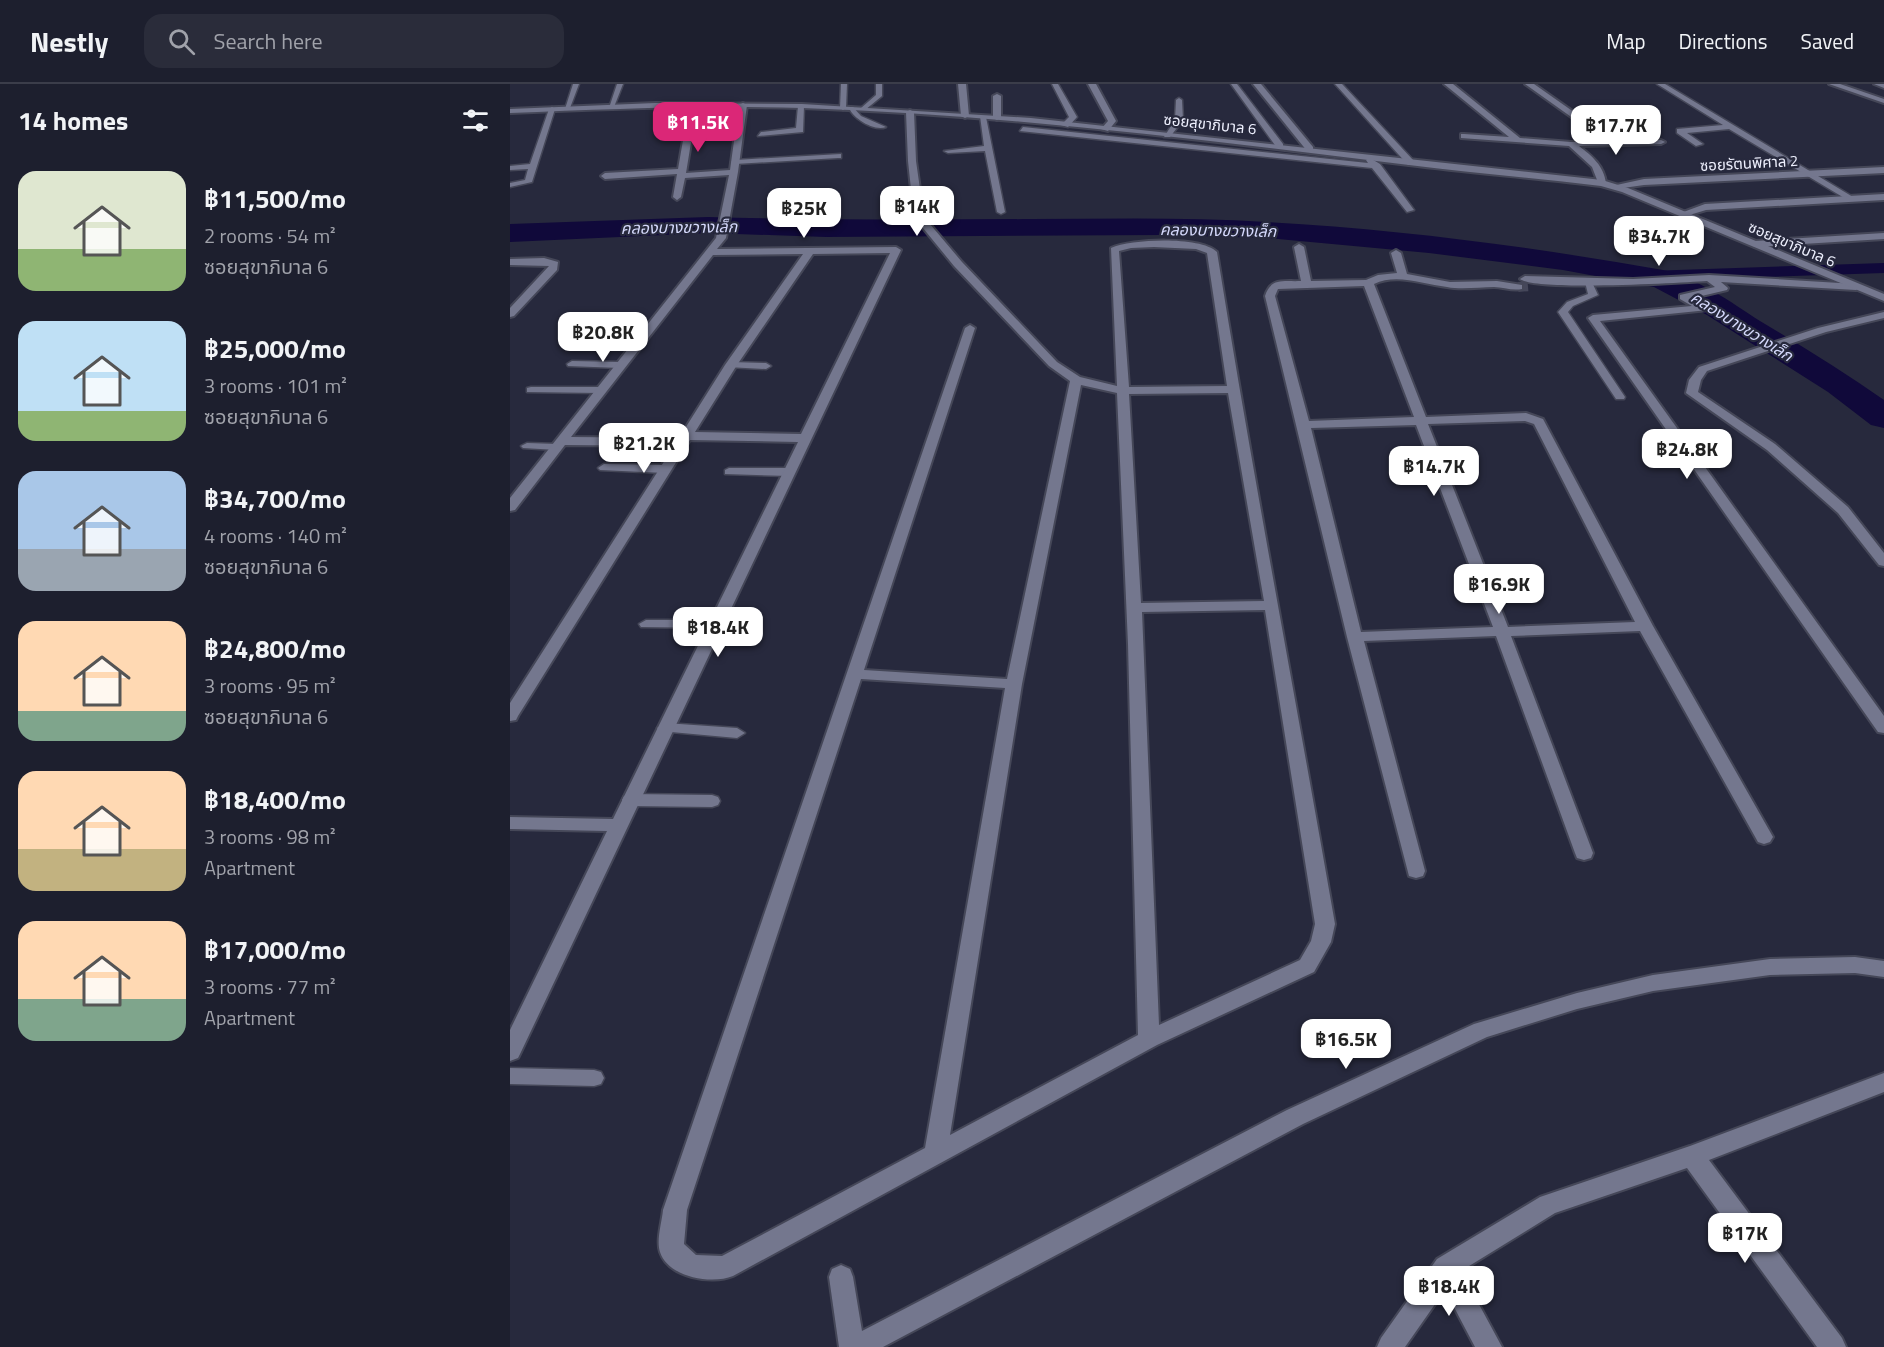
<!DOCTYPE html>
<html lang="en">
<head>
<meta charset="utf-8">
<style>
	:root { --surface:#1d1f2e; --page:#2a2c3a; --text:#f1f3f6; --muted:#a0a2aa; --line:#3b3d4a; --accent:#db2777 }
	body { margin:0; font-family:"Titillium Web","Noto Sans Thai",sans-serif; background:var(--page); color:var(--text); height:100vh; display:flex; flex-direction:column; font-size:22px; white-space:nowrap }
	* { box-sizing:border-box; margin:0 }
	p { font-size:20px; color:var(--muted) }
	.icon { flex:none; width:33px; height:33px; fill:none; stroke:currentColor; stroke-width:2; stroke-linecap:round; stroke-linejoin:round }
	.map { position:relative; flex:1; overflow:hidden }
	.drawer { display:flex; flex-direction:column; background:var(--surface); width:510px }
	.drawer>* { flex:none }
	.price { position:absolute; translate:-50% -51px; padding:0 14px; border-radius:12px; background:#fff; color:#222; font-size:20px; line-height:39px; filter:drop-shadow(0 2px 3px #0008) }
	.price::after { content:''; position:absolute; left:50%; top:36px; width:18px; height:14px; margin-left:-9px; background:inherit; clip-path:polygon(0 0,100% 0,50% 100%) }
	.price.current { background:var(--accent); color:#fff }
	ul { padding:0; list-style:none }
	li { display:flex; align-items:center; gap:18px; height:150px; padding:0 18px }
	li span { display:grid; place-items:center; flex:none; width:168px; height:120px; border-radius:18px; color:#555 }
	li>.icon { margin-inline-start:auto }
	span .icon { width:72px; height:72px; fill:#fffc; stroke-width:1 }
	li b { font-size:26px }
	h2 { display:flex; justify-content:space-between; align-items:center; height:72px; padding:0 18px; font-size:26px }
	header { display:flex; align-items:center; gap:36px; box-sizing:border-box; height:84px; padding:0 30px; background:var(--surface); border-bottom:2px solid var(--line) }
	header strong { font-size:28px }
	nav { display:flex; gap:33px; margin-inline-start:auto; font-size:21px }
	.search { width:420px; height:54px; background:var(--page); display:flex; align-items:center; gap:15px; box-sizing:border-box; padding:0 21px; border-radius:18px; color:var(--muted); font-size:22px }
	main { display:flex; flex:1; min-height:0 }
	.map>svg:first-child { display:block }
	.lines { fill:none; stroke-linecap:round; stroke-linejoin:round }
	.canal { fill:#10093a; fill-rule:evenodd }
	.river { fill:#10093a; fill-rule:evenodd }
	.minor-tunnel { stroke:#45475a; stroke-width:10; stroke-dasharray:10 5; stroke-linecap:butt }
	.service-casing { stroke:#454758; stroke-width:3 }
	.minor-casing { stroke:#454758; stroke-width:4 }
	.tertiary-casing { stroke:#454758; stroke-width:4 }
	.service { fill:#74778e; fill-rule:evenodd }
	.minor { fill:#74778e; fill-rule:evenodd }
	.tertiary { fill:#74778e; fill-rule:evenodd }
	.labels { text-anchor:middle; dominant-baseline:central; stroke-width:4.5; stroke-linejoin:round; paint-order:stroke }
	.far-street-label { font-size:15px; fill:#eef0fe; stroke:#27293d }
	.far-water-label { font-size:16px; font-style:italic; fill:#d5d9fc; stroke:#27293d }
</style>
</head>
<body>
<header>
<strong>Nestly</strong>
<div class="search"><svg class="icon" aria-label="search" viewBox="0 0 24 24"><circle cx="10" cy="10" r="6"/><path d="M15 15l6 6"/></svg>Search here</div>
<nav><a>Map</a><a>Directions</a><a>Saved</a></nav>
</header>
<main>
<section class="drawer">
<h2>14 homes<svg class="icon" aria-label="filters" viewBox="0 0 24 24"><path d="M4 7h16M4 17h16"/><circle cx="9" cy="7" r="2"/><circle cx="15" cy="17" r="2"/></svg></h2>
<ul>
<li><span style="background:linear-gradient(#dfe7d0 65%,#8fb573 0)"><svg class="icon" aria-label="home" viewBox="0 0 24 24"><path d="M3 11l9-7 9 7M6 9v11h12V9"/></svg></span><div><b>฿11,500/mo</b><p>2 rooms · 54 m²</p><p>ซอยสุขาภิบาล 6</p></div></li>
<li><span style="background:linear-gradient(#bfe0f5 75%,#8fb573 0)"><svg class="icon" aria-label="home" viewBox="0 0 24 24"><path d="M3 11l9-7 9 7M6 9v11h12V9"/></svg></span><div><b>฿25,000/mo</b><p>3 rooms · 101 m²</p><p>ซอยสุขาภิบาล 6</p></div></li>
<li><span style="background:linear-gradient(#a9c7e8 65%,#9aa5b1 0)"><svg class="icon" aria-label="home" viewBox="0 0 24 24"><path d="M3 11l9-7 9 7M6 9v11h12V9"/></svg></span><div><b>฿34,700/mo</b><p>4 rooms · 140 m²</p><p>ซอยสุขาภิบาล 6</p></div></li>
<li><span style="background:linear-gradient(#ffd9b3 75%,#7fa58c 0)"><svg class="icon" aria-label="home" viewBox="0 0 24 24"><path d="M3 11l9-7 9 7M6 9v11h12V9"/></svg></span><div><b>฿24,800/mo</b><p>3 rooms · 95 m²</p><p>ซอยสุขาภิบาล 6</p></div></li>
<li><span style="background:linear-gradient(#ffd9b3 65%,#c2b280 0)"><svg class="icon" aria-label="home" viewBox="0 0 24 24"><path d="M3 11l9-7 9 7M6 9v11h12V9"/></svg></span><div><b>฿18,400/mo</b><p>3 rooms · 98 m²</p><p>Apartment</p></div></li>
<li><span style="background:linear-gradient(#ffd9b3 65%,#7fa58c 0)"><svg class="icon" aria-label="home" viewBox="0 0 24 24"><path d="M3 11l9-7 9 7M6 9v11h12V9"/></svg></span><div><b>฿17,000/mo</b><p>3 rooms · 77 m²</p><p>Apartment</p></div></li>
</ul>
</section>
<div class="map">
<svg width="1374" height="1263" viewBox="0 0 1374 1263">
	<rect width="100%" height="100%" fill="#27293d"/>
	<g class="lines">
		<polygon class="canal" points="1374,179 1374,189 1138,197 1132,196 1129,192 1132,188 1138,187"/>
		<path class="river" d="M198,133C306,136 413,136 521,135C599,135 678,133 757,138C889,145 1022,163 1153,186C1187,194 1221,218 1250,237C1292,262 1334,288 1374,316V344L1361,341L1318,308L1197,231L1144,203L1053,186L919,169L757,154L652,151L316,153L198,149L0,158V140Z"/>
		<polyline class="minor-tunnel" points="1008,203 1020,202"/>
		<g class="service-casing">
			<g id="service">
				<polygon points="63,0 69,0 60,24 55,25"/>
				<polygon points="107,0 113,0 104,23 99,24"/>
				<polygon points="331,0 337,0 336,24 333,26 330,24"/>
				<polygon points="366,0 372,0 372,12 355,26 351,26 351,24 366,11"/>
				<polygon points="542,0 548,0 567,33 558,43 551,41 559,33"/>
				<polygon points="721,0 727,0 773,60 773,64 767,64"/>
				<polygon points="825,0 832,0 904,77 904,81 898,81"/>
				<polygon points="1147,0 1155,0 1343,113 1336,115 1219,45 1177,49 1193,60 1186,62 1167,49 1167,45 1213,41"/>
				<polygon points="669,14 672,16 673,36 660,53 654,53 665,36 666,16"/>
				<polygon points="291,20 294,22 293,48 248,52 251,48 286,44 288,22"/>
				<polygon points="42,23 45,25 22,98 0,103 0,99 15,96 18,85 0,86 0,82 20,80 39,25"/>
				<path d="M339,23H343L351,32L376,43C364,48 341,33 339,23Z"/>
				<polygon points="470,32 476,33 495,128 491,130 487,128 475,67 438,69 434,67 474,62"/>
				<polygon points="513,43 858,79 856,76 860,74 870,80 904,126 897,128 862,84 510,47"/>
				<polygon points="331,70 331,74 328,74 225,80 221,78 225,76"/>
				<polygon points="1074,194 1080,194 1088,211 1063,222 1058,228 1115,313 1114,315 1106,315 1048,228 1057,218 1078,210"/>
				<polygon points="62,277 110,278 115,281 110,284 58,282 57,280"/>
				<polygon points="221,278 256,279 261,282 256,285 217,283 216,281"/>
				<polygon points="21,303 90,303 95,306 90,309 17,308 17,304"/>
				<polygon points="17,359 47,360 53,363 47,366 13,364 11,362"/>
				<polygon points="94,380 155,381 161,385 155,389 90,386 88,384"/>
				<polygon points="219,384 279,384 285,388 279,392 215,390 215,386"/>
				<polygon points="136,536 206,536 213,540 206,544 131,543 129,540"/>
				<polygon points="155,639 227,644 235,649 227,654 150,647 147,644"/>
				<polygon points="120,710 202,711 208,713 210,717 208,721 202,723 120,722 114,720 112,716 114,712"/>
				<polygon points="0,984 84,986 91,988 94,994 91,1000 84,1002 0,1000"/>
			</g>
		</g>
		<g class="minor-casing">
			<g id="minor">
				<polygon points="448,0 456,0 459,32 455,34 451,32"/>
				<polygon points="578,0 586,0 606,37 598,47 591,45 598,37"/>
				<polygon points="743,0 751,0 803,63 803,67 797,67"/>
				<path d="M934,0H943L1010,54L1061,58L1095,57L1015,0H1024L1105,57L1151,56L1155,58L1151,60L1069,62C1082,72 1094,82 1096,99L1089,101L1082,83L1059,62L951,54V50H954L999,53Z"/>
				<polygon points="1319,0 1330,0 1374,15 1374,19"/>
				<polygon points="1364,0 1374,0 1374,4"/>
				<polygon points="487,10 491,12 491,34 487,36 483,34 483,12"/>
				<path d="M233,19L237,21L228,88L216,154L207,165L386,163L391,166L11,968L8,974L0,977V946L97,747L0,745V733L103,735L288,358L180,356L8,632L6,636L0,637V619L164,362L55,361L5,426L0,427V414L206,154L219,91L175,94L171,113L167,116L163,113L167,90L95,95L91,92L95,89L168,85L179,22L183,20L187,22L176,89L220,86L229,21ZM380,169L291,350L185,348L227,281L303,170ZM293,170L215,281L169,354L61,353L203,171Z"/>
				<path d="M400,26L404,28L406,77L414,133L452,178L547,278L570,293L607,302L601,164C622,155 690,152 707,168C743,393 786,616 825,840L821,858L804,888L647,961L223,1192C201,1201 158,1193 150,1168C146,1156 152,1138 153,1126L455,244L460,241L465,244L354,586L497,595L560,297L539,282L444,182L404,133L398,77L396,28ZM644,163L686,165L697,169L717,302L619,303L609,167L621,164ZM571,301L607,309L618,560L628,951L440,1051L512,600ZM718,309L754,517L631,519L619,310ZM755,526L805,840L801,857L790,876L649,941L632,528ZM351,595L495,604L415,1064L212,1172L186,1171L174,1160L177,1126Z"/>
				<polygon points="1374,83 1374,89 1134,101 1106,105 1102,102 1134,95"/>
				<polygon points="1374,110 1374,116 1196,126 1173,133 1168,130 1195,120"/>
				<polygon points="1374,149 1374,155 1245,163 1240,160 1245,157"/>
				<path d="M789,160L794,163L801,197L856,196L868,191L887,189L881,169L886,166L891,169L897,190L940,198L987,197L1012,201V205C1002,207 993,203 984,203C969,203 952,206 937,203C913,200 886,189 864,200L916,333L1016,329L1033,335L1143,542L1263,753L1260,758L1254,760L1248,758L1130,547L1001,552L1083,769L1081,774L1074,776L1067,774L1065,769L986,552L854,557L915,787L913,792L906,794L899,792L837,553L755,212C761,193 774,198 791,197L784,163ZM854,202L904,333L799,337L765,212L768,205ZM1015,337L1024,340L1125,538L998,543L918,340ZM906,341L983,543L851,548L801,344Z"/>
				<polygon points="34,174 48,178 47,186 4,232 0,233 0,224 39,182 0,181 0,175"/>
				<path d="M1199,191L1346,200L1351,203L1346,206L1211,198L1218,204L1217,206L1183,214L1198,222V226L1090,237L1374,632V649L1368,648L1078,234L1083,231L1182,222L1170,215V211L1205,203L1197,197C1168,199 1026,207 1010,195L1015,192L1123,195Z"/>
				<polygon points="1374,228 1374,234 1316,248 1197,287 1191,296 1188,308 1265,360 1338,423 1374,469 1374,482 1369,481 1328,429 1257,366 1176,309 1179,296 1189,283 1308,244"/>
				<polygon points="1345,873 1374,877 1374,893 1345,889 1260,891 1143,907 1067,925 977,953 793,1040 373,1263 329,1263 319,1193 322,1185 331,1181 340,1185 343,1193 352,1247 777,1026 964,940 1067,909 1143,891 1260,875"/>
				<polygon points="1374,989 1374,1008 1199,1076 1332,1254 1336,1263 1307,1263 1177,1084 1045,1129 951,1187 992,1263 965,1263 935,1206 895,1263 867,1263 871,1254 927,1175 1030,1113 1180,1062"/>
			</g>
		</g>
		<g class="tertiary-casing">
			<path id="tertiary" d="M146,19L292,20L521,34L1092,96L1118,104L1374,210V217L1112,108L1091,102C1027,94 963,89 899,81C697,56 495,31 292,24C194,21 97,25 0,29V25Z"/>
		</g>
		<use href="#service" class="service"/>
		<use href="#minor" class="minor"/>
		<use href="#tertiary" class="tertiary"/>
	</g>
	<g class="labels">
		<g class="far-street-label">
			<text transform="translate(700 40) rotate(6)">ซอยสุขาภิบาล 6</text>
			<text transform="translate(1239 79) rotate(-3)">ซอยรัตนพิศาล 2</text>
			<text transform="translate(1282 160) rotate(23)">ซอยสุขาภิบาล 6</text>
		</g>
		<g class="far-water-label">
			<text transform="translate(169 143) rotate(-1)">คลองบางขวางเล็ก</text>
			<text transform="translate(708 146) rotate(1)">คลองบางขวางเล็ก</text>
			<text transform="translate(1232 242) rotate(32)">คลองบางขวางเล็ก</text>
		</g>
	</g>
</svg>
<b class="price current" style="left:188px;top:69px">฿11.5K</b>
<b class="price" style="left:1106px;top:72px">฿17.7K</b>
<b class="price" style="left:407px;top:153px">฿14K</b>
<b class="price" style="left:294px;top:155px">฿25K</b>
<b class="price" style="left:1149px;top:183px">฿34.7K</b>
<b class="price" style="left:93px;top:279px">฿20.8K</b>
<b class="price" style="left:134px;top:390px">฿21.2K</b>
<b class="price" style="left:1177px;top:396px">฿24.8K</b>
<b class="price" style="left:924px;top:413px">฿14.7K</b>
<b class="price" style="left:989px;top:531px">฿16.9K</b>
<b class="price" style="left:208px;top:574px">฿18.4K</b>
<b class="price" style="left:836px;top:986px">฿16.5K</b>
<b class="price" style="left:1235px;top:1180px">฿17K</b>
<b class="price" style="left:939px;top:1233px">฿18.4K</b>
</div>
</main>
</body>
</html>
